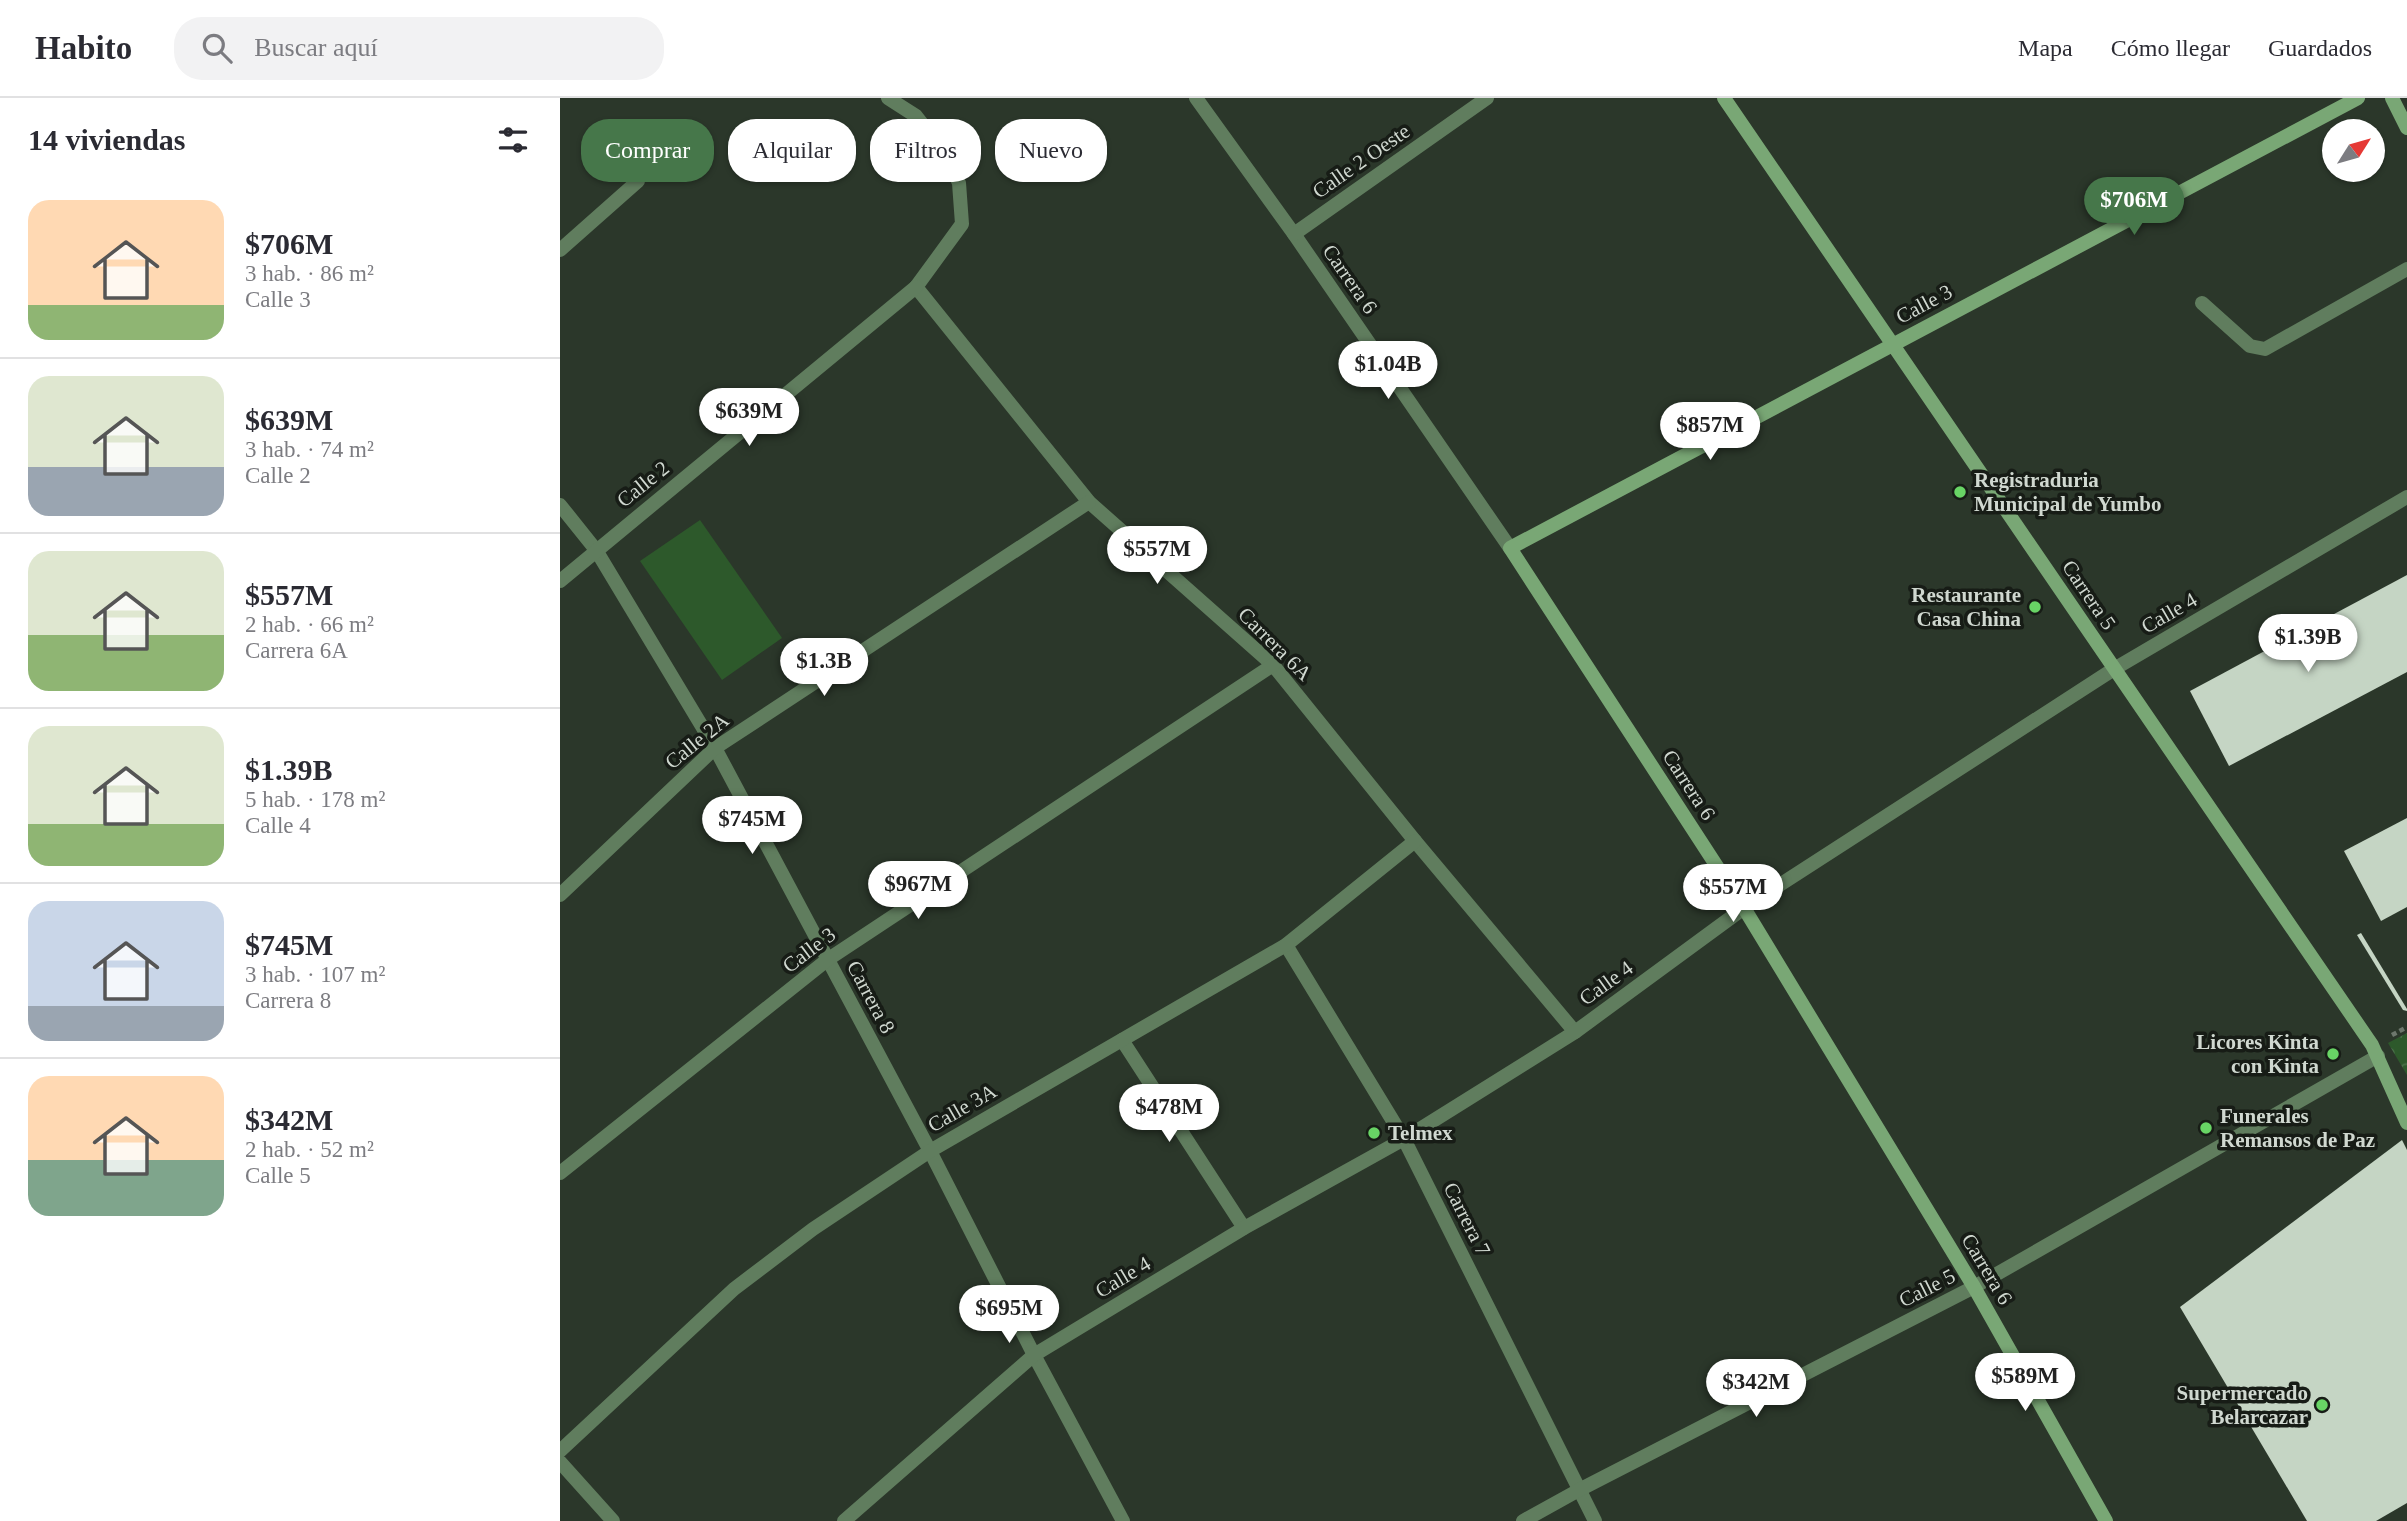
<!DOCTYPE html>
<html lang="es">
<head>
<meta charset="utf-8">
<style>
	:root { --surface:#fff; --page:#f2f2f3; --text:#2b2b33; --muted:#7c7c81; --line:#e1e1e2; --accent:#46774a }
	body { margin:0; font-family:"Times New Roman",serif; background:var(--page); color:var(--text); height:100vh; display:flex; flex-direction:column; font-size:26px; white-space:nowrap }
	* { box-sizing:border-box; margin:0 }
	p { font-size:23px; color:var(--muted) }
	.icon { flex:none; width:38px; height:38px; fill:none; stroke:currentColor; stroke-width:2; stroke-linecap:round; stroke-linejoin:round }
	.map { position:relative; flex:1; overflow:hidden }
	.sheet { display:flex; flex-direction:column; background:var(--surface); width:560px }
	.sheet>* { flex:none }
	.guide { position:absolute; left:21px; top:21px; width:665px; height:63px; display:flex; gap:14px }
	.needle { width:46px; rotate:53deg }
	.fabs { position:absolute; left:1762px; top:21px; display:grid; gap:14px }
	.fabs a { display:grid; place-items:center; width:63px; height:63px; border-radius:50%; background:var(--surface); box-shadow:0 2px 5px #0004; font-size:35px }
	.price { position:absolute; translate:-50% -60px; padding:0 16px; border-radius:24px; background:#fff; color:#222; font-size:23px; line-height:46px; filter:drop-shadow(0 2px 4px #0008) }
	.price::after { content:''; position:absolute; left:50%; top:42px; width:21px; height:16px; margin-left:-10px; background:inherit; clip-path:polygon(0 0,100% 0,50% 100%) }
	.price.selected { background:var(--accent); color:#fff }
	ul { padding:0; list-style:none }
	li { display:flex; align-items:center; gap:21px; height:175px; padding:0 28px }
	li+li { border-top:2px solid var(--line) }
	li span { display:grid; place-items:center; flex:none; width:196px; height:140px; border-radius:21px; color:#555 }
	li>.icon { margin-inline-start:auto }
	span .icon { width:84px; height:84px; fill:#fffc; stroke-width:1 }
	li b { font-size:30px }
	h2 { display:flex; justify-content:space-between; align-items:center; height:84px; padding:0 28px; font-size:30px }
	.tag { padding:0 24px; border-radius:28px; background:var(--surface); box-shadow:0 2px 5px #0004; font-size:24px; line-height:63px }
	.tag.selected { background:var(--accent); color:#fff }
	header { display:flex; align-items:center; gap:42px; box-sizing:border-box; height:98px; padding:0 35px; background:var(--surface); border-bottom:2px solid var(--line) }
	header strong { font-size:33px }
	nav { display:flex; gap:38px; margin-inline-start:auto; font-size:24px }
	.search { width:490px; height:63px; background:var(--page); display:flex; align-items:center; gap:18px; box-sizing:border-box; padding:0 24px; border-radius:28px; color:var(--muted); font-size:26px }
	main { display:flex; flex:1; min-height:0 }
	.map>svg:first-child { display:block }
	.park { fill:url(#park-crowns) }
	.pitch { fill:#2d592b }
	.building { fill:#c5d5c4 }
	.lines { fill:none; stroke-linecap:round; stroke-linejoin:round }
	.path { stroke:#6d776c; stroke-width:4.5; stroke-dasharray:5 3.5; stroke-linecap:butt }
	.lane { stroke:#607d5e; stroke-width:14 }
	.street { stroke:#607d5e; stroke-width:14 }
	.secondary { stroke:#79a775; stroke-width:14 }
	.poi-dot { fill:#68d465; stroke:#171c16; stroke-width:2.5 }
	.labels { text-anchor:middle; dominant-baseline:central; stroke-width:7; stroke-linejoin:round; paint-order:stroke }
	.street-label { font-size:21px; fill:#d0d8d0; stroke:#171c16 }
	.poi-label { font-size:21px; font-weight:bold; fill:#d0d8d0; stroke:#171c16; text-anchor:start }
</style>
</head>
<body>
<header>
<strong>Habito</strong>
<div class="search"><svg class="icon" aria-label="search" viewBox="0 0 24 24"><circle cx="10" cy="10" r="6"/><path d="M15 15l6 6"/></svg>Buscar aquí</div>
<nav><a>Mapa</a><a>Cómo llegar</a><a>Guardados</a></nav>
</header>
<main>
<section class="sheet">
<h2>14 viviendas<svg class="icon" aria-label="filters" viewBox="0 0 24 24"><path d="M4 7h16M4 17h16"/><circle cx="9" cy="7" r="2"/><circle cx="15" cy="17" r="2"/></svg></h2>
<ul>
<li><span style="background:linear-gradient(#ffd9b3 75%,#8fb573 0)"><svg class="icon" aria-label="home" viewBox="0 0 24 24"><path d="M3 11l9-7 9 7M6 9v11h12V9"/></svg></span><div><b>$706M</b><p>3 hab. · 86 m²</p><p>Calle 3</p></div></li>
<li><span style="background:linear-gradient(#dfe7d0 65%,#9aa5b1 0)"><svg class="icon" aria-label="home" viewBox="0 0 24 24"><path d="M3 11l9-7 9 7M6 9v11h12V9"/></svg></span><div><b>$639M</b><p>3 hab. · 74 m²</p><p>Calle 2</p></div></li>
<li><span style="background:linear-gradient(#dfe7d0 60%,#8fb573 0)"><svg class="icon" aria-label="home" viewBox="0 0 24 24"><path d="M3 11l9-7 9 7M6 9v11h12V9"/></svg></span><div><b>$557M</b><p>2 hab. · 66 m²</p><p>Carrera 6A</p></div></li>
<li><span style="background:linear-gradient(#dfe7d0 70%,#8fb573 0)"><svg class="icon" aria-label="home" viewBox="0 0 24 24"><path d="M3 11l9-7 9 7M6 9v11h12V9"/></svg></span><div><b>$1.39B</b><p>5 hab. · 178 m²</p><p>Calle 4</p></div></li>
<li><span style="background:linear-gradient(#c9d6e8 75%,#9aa5b1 0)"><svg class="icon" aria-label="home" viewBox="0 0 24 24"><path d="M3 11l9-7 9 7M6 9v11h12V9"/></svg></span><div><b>$745M</b><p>3 hab. · 107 m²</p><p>Carrera 8</p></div></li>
<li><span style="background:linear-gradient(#ffd9b3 60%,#7fa58c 0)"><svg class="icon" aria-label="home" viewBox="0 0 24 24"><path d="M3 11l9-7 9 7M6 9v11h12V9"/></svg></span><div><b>$342M</b><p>2 hab. · 52 m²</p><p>Calle 5</p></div></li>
</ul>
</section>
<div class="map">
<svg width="1847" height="1423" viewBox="0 0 1847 1423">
	<defs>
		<pattern id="park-crowns" width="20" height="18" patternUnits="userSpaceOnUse" patternTransform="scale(1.75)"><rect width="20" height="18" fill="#2d592b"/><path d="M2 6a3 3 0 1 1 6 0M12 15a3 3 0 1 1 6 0" fill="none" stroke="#4a7049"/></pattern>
	</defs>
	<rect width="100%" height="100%" fill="#2b372a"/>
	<polygon class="park" points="1847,935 1847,977 1828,945"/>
	<polygon class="pitch" points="140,422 222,540 162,582 80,463"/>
	<g class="building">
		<polygon points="1847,477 1847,574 1669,668 1630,593"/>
		<polygon points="1847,720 1847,809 1821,823 1784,753"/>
		<polygon points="1801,835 1847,911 1847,913 1843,912 1797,837"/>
		<polygon points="1842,1042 1847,1052 1847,1405 1816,1423 1747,1423 1620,1209"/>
	</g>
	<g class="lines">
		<polyline class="path" points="1832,937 1847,929"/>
		<polyline class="lane" points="1642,205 1690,248 1705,251 1847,171"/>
		<g class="street">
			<polyline points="328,0 356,18 384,54 399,85 402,126 356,189 529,404 713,567 855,743 1015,934"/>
			<polyline points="636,0 734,136 950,450"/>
			<polyline points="734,136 927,0"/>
			<polyline points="0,152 78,83"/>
			<polyline points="0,407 36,452 155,650 370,1053 474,1257 563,1423"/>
			<polyline points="0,483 356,189"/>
			<polyline points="0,797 155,650 529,404"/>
			<polyline points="726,847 844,1041 1035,1423"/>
			<polyline points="562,942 684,1130"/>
			<polyline points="0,1075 267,862 713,567"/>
			<polyline points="0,1353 174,1191 253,1131 370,1053 726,847 855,743"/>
			<polyline points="0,1364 53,1423"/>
			<polyline points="284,1423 474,1257 684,1130 844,1041 1015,934 1184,810 1554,571 1847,399"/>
			<polyline points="963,1423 1019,1392 1414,1189 1818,958"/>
		</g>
		<g class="secondary">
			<polyline points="1164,0 1812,947 1847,1025"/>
			<polyline points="1832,0 1847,30"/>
			<polyline points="1546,1423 1414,1189 1184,810 950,450 1798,0"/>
		</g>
	</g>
	<g class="poi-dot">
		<circle cx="1400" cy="394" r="7"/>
		<circle cx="1475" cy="509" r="7"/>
		<circle cx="1773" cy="956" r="7"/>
		<circle cx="1646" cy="1030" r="7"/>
		<circle cx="814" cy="1035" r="7"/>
		<circle cx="1762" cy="1307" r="7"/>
	</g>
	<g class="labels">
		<g class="street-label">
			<text transform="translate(801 63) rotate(-35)">Calle 2 Oeste</text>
			<text transform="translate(790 181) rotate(55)">Carrera 6</text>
			<text transform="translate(1364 206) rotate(-28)">Calle 3</text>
			<text transform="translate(83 386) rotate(-39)">Calle 2</text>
			<text transform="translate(1529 497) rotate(56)">Carrera 5</text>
			<text transform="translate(1609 515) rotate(-30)">Calle 4</text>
			<text transform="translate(715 546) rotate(45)">Carrera 6A</text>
			<text transform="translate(137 643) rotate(-39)">Calle 2A</text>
			<text transform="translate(1129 687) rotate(57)">Carrera 6</text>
			<text transform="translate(249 852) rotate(-37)">Calle 3</text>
			<text transform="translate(1046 885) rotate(-36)">Calle 4</text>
			<text transform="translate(311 899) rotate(62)">Carrera 8</text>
			<text transform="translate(402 1010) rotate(-30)">Calle 3A</text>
			<text transform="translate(907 1121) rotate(63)">Carrera 7</text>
			<text transform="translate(1427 1171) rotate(59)">Carrera 6</text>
			<text transform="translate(563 1179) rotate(-31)">Calle 4</text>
			<text transform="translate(1367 1190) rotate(-27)">Calle 5</text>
		</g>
		<g class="poi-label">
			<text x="1414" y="382">Registraduria<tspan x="1414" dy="24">Municipal de Yumbo</tspan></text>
			<text x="1461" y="497" text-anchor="end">Restaurante<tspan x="1461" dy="24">Casa China</tspan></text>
			<text x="1759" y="944" text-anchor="end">Licores Kinta<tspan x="1759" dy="24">con Kinta</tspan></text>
			<text x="1660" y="1018">Funerales<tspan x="1660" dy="24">Remansos de Paz</tspan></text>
			<text x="828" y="1035">Telmex</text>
			<text x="1748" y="1295" text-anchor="end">Supermercado<tspan x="1748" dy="24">Belarcazar</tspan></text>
		</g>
	</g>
</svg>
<div class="fabs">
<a><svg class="needle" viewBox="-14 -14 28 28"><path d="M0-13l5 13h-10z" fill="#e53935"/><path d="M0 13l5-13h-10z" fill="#7c7c81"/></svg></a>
</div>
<b class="price selected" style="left:1574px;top:139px">$706M</b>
<b class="price" style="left:828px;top:303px">$1.04B</b>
<b class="price" style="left:189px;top:350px">$639M</b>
<b class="price" style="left:1150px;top:364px">$857M</b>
<b class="price" style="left:597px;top:488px">$557M</b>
<b class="price" style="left:1748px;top:576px">$1.39B</b>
<b class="price" style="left:264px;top:600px">$1.3B</b>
<b class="price" style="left:192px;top:758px">$745M</b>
<b class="price" style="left:358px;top:823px">$967M</b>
<b class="price" style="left:1173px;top:826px">$557M</b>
<b class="price" style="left:609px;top:1046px">$478M</b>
<b class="price" style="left:449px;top:1247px">$695M</b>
<b class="price" style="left:1465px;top:1315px">$589M</b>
<b class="price" style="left:1196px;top:1321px">$342M</b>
<div class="guide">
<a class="tag selected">Comprar</a>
<a class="tag">Alquilar</a>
<a class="tag">Filtros</a>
<a class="tag">Nuevo</a>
</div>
</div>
</main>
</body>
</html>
